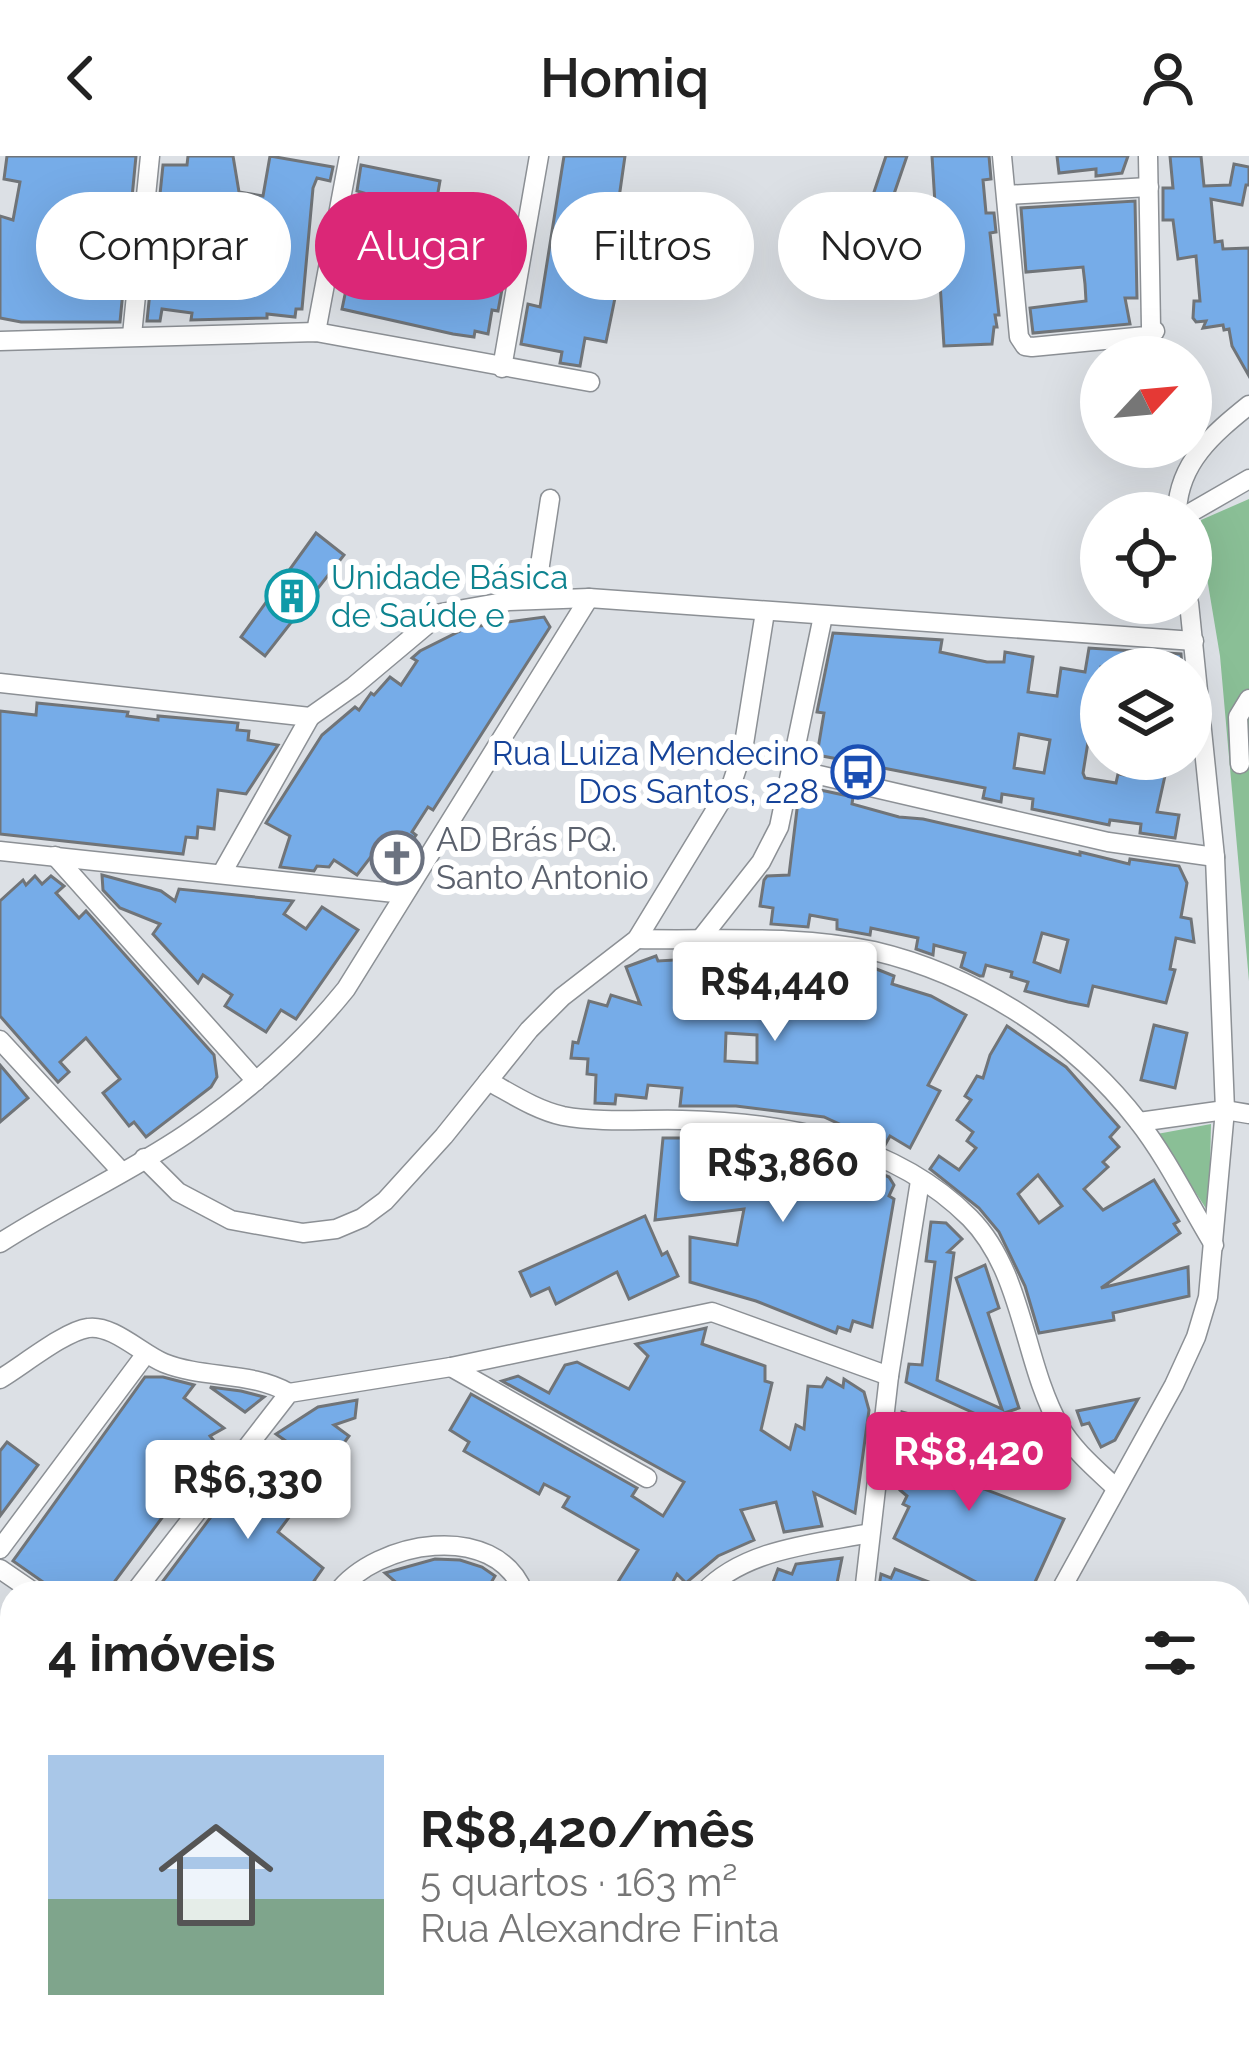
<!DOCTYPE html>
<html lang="pt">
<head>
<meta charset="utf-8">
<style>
	:root { --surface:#fff; --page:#f6f6f6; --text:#222; --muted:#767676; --accent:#db2777 }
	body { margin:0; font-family:Raleway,sans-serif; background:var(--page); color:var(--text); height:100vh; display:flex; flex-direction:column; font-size:45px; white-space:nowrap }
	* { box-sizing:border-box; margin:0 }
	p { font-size:39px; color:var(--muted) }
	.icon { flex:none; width:66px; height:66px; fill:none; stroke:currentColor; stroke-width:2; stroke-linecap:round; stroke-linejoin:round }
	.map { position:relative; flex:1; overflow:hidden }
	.drawer { position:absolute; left:0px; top:1425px; width:1251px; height:471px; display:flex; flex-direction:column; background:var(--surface); border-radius:36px 36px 0 0; box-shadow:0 12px 48px #0002 }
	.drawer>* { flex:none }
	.top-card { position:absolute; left:36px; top:36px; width:1179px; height:108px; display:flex; gap:24px }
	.needle { width:78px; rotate:64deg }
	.fabs { position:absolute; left:1080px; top:180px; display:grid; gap:24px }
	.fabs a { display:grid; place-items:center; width:132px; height:132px; border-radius:50%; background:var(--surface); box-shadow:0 12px 48px #0002; font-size:60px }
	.price { position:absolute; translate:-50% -102px; padding:0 27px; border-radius:12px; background:#fff; color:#222; font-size:39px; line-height:78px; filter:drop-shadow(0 3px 6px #0008) }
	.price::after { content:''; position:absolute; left:50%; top:72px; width:36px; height:27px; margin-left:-18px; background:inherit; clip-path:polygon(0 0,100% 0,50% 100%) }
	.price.current { background:var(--accent); color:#fff }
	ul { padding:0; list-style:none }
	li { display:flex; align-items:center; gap:36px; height:300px; padding:0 48px }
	li span { display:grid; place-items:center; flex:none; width:336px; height:240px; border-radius:0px; color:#555 }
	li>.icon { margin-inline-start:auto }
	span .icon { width:144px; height:144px; fill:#fffc; stroke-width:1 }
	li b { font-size:51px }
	h2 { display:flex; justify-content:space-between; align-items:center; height:144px; padding:0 48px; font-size:51px }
	.tag { padding:0 42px; border-radius:54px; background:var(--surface); box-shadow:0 12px 48px #0002; font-size:42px; line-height:108px }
	.tag.current { background:var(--accent); color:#fff }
	header { display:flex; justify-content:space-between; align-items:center; height:156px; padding:0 48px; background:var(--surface); font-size:54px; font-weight:600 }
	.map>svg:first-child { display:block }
	.green { fill:#8abf96 }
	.building { fill:#76ace8; stroke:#707478; stroke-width:3; fill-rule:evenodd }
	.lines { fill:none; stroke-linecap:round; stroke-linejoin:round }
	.street-casing { stroke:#8c9095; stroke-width:21 }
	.street { stroke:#fff; stroke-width:18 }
	.labels { text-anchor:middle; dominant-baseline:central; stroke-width:12; stroke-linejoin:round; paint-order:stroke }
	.culture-label { font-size:33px; fill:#0d838f; stroke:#fff; text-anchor:start }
	.transit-label { font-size:33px; fill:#164399; stroke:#fff; text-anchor:end }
	.worship-label { font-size:33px; fill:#5b616d; stroke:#fff; text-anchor:start }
</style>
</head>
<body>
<header><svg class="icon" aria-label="back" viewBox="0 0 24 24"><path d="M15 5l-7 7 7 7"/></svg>Homiq<svg class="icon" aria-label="person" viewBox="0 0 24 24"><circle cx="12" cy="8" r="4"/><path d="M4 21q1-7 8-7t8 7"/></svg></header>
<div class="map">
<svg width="1249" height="1895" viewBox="0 0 1249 1895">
	<rect width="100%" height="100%" fill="#dce0e5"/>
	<g class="green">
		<polygon points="1249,343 1249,825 1220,500 1200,380 1201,364"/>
		<polygon points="1211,968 1209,1057 1157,978"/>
		<polygon points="322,1884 431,1884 436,1895 314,1895"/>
	</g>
	<g class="building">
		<polygon points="7,0 136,0 120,166 21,166 0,162 0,60 13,64 20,26 4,23"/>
		<polygon points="188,0 233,0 239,36 263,40 270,0 333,11 330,25 317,22 313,32 302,153 296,153 295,161 267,158 267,162 191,164 192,157 162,153 160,165 147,165 163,9 187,9"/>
		<polygon points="564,0 625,0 619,42 610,41 603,77 592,75 581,130 616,137 606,186 585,182 580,210 560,207 562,196 521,188 528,148 540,151"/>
		<polygon points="886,0 907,0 884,67 866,60"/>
		<polygon points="932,0 989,0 991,23 983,24 986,57 994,57 996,76 990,77 999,159 995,159 997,171 994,171 992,188 944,190"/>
		<polygon points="1057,0 1128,0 1122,17 1096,20 1096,13 1059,17"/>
		<polygon points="1170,0 1201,0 1204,30 1230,29 1234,8 1249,11 1249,29 1246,29 1242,49 1211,43 1215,86 1222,85 1223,93 1249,92 1249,220 1232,190 1229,173 1224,174 1223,169 1203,172 1206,165 1196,166 1193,162 1194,145 1200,145 1196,100 1178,103 1173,64 1163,64 1163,32 1173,32"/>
		<polygon points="361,9 440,25 435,53 501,64 497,88 510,90 498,155 492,154 488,178 475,175 474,181 453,178 342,153 347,129 341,128 345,101 357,104 374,48 362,46 364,37 357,35"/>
		<polygon points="1135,45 1137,142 1125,142 1130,168 1033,177 1030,152 1086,145 1085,128 1083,111 1026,116 1021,52"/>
		<polygon points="316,377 344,399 265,500 241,481"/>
		<polygon points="544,461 550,471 433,654 428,651 412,676 416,679 403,698 383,685 357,719 334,704 329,711 317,710 314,715 280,711 290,680 266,667 322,579 355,551 359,554 371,537 374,539 390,521 401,529 417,505 412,502 420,495 466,472"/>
		<path d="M833,477L942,484L940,496L987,506H1004L1005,496L1033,501L1028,536L1057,540L1061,512L1085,516L1089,492L1181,498L1182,513L1101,511L1099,581L1089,580L1083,617L1085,622L1116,627L1118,618L1131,620L1133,603L1168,606L1157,656L1179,659L1175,682L1140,677L1141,668L1110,664L1109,669L1032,653L1033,643L1002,638L1001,646L983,642L985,632L873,610L857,608V614L837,609L838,603L817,599L824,557L817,556ZM1019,578L1050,584L1044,617L1014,612Z"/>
		<polygon points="37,547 128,556 127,560 158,564 158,560 238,567 237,574 249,575 248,584 278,589 246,638 218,634 214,673 198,671 197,682 186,681 183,698 0,678 0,555 36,559"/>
		<path d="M811,632L853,641L852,648L899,661L923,663L1080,699V696L1129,708L1130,703L1179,710L1187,727L1181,761L1191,763L1194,786L1176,782L1170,813L1175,814L1166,847L1093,830L1088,850L1068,846L1025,835L1028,826L1011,821L1012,816L986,809L983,820H980L961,811L965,797L934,789L933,799L916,793L918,782L871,772L870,779L837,773V764L810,759L808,771L771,768L773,752L760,750L764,724L767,720L789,719L798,645L808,647ZM1042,777L1068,784L1060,816L1034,806Z"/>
		<polygon points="102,719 161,735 175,745 179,733 293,745 284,758 306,773 322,751 358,774 296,863 281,854 266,876 225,850 232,839 203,819 198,827 153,778 160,768 120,752 103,734"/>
		<polygon points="35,720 42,728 51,720 64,730 56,737 79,762 86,755 214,899 217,921 211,931 146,981 134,966 129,970 103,937 120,923 86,882 60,906 69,916 58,926 0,860 0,745 23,724 26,729"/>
		<path d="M656,800L658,805L691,803L695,830L729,825L728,811L786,810L827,816L840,815L842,806L869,810L894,820L892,828L931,840L966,859L928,929L940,935L910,992L890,980L885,989L824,961L736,950H680L682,932L648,929L646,942L616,939L615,948L595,947L596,919L587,918L588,903L571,902L573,886L578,887L589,845L607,850L611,839L640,848L626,811ZM726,877L757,879V907L725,905Z"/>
		<polygon points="1154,869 1187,877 1175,932 1141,924"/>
		<path d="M1007,870L1066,911L1119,971L1110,981L1119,991L1103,1006L1108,1011L1084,1033L1103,1054L1154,1024L1179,1065L1174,1068L1180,1077L1101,1132L1188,1111L1189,1140L1113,1157L1114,1164L1039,1177L1025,1130L999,1076L979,1052L930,1013L939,1000L959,1014L976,992L967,985L973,976L957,964L971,944L965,940L977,920L983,922L990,899ZM1038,1019L1062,1050L1039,1067L1018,1038Z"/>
		<polygon points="0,909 28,942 0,966"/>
		<polygon points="663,982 738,982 796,989 832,998 889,1021 894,1029 889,1040 894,1043 872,1171 853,1165 850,1175 838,1171 836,1177 756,1145 690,1126 690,1081 737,1089 744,1053 655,1064"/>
		<polygon points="645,1060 662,1099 667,1096 678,1120 629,1143 617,1116 556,1148 549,1132 531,1140 520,1116"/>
		<polygon points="931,1066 946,1067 962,1083 948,1096 954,1097 937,1224 1002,1253 956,1122 985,1109 999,1152 988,1157 1019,1252 987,1263 906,1226 909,1208 922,1209 935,1106 926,1105"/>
		<polygon points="706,1172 702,1188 765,1210 765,1225 772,1227 761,1274 790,1293 796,1269 804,1273 808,1230 822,1231 827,1222 843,1231 844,1223 864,1236 869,1254 855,1357 814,1337 822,1370 784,1376 776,1346 741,1354 754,1384 718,1400 686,1427 677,1418 667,1437 611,1437 638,1394 563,1351 569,1341 544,1328 539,1338 464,1295 469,1286 450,1274 471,1238 637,1332 632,1340 663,1360 684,1326 502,1225 518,1220 549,1237 565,1209 577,1206 629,1233 648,1200 636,1188"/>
		<polygon points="145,1221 163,1221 194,1229 184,1242 224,1272 210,1280 218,1290 178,1341 160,1350 167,1355 107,1436 97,1429 90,1437 48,1437 43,1426 13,1405"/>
		<polygon points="210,1231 241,1235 264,1241 245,1256"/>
		<polygon points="1138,1243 1115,1284 1101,1291 1089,1267 1082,1269 1077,1255"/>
		<polygon points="357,1244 355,1262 334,1269 349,1280 325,1313 276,1278 318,1251"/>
		<polygon points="902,1256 981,1277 977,1300 973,1299 960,1324 1064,1363 1030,1437 985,1437 987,1432 894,1382 909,1351 903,1348 907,1340 900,1334 924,1286 899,1279"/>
		<polygon points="7,1286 38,1309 0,1360 0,1295"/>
		<polygon points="258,1298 308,1336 278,1376 323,1412 314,1425 325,1432 324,1437 154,1437"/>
		<polygon points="842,1402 835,1437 769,1437 778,1413 792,1418 796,1408"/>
		<polygon points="435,1403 460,1404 482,1411 495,1420 485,1437 408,1437 385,1417"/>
		<polygon points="895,1413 955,1436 954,1437 878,1437 881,1418 891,1422"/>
	</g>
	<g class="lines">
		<g class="street-casing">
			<g id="street">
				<polyline points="1002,0 1019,181 1025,190 1032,191 1146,180 1155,175 1151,171 1148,0"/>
				<polyline points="1007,39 1149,31"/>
				<polyline points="316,176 349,0"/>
				<polyline points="132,179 150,0"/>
				<polyline points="0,185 316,176 590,226"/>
				<polyline points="502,212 539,0"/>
				<path d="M1177,357C1178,307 1213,278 1249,249"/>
				<polyline points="1190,357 1249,323"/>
				<polyline points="535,442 550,343"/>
				<polyline points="0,527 310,561 354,530 441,457 509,445 589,442 1194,485"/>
				<polyline points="1240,608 1238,561 1249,543"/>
				<polyline points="793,613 1108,686 1215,701"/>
				<polyline points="0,695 404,738"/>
				<polyline points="55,700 256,925"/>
				<polyline points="222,717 310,561"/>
				<polyline points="702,781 761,706 779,671 823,460"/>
				<path d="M637,783C716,785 796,778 874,795C976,819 1074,882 1138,965C1167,1002 1189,1048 1214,1089"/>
				<polyline points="0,884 121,1015"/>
				<path d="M488,925C512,938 536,954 563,960C601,967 643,963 682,964C785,966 894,986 970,1062C1024,1117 1023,1206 1060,1271C1074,1295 1096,1313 1116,1332"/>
				<polyline points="1139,966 1225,954 1249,958"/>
				<polyline points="144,1002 178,1036 231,1064 303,1077 336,1073 362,1062 385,1045 444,980 529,874 562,841 637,783 732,627 743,594 765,456"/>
				<path d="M0,1087C60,1048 127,1018 186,978C246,937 301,889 346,833L589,442"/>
				<polyline points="451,1211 647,1322"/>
				<path d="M0,1223C22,1210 65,1175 88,1172C112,1168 142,1198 164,1207C204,1223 251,1215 289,1237"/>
				<polyline points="0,1393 145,1199"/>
				<polyline points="0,1413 35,1437"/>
				<polyline points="134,1437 289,1237 451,1211 712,1156 889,1220"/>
				<path d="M337,1437C376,1385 495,1363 524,1437"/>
				<path d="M703,1437C744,1393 814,1388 870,1377"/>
				<polyline points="864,1437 889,1220 920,1025"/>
				<polyline points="1059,1437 1174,1229 1196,1181 1208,1141 1225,954 1215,701 1189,447"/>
				<polyline points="0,1619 12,1603"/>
				<polyline points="184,1884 199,1895"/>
				<polyline points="515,1884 521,1895"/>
				<polyline points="0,1893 12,1877"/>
				<polyline points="694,1895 698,1884"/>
				<polyline points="826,1895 835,1884"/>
			</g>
		</g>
		<use href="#street" class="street"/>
	</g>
	<defs>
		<g id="building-ring" transform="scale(2.7)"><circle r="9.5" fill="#fff" stroke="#0f9aa8" stroke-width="1.5"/><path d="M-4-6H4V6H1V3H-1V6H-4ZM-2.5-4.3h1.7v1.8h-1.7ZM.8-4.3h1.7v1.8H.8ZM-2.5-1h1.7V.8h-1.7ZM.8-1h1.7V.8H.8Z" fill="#0f9aa8"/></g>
		<g id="bus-ring" transform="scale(2.7)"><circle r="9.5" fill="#fff" stroke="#1a4fb4" stroke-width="1.5"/><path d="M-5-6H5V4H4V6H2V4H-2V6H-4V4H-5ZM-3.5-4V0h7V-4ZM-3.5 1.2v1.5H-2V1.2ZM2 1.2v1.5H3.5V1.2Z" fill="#1a4fb4"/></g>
		<g id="church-ring" transform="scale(2.7)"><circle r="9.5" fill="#fff" stroke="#6b7280" stroke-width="1.5"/><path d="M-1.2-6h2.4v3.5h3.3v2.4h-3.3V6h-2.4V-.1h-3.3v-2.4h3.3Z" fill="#6b7280"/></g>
	</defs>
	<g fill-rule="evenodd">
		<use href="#building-ring" x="292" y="440"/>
		<use href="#bus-ring" x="858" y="616"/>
		<use href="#church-ring" x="397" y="702"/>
	</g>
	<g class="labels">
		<g class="culture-label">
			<text x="331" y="421">Unidade Básica<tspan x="331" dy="38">de Saúde e</tspan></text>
		</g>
		<g class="transit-label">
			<text x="819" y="597">Rua Luiza Mendecino<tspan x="819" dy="38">Dos Santos, 228</tspan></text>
		</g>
		<g class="worship-label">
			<text x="436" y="683">AD Brás PQ.<tspan x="436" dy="38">Santo Antonio</tspan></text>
		</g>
	</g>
</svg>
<div class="fabs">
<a><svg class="needle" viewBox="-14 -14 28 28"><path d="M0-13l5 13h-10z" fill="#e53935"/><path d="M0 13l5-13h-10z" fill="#767676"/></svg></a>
<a><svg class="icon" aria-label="locate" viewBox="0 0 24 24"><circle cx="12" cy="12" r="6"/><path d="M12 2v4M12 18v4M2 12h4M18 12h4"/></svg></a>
<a><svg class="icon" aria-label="layers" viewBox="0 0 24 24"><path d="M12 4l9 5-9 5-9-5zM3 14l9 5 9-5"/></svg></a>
</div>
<b class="price" style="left:775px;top:888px">R$4,440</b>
<b class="price" style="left:783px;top:1069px">R$3,860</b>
<b class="price current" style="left:969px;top:1358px">R$8,420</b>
<b class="price" style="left:248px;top:1386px">R$6,330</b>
<div class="top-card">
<a class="tag">Comprar</a>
<a class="tag current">Alugar</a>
<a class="tag">Filtros</a>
<a class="tag">Novo</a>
</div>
<section class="drawer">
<h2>4 imóveis<svg class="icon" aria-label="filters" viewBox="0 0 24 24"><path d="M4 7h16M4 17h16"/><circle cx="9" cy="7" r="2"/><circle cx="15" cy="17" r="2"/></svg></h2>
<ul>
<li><span style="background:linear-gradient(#a9c7e8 60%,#7fa58c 0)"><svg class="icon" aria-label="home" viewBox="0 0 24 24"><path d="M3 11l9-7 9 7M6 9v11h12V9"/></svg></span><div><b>R$8,420/mês</b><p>5 quartos · 163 m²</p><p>Rua Alexandre Finta</p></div></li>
</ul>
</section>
</div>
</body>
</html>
